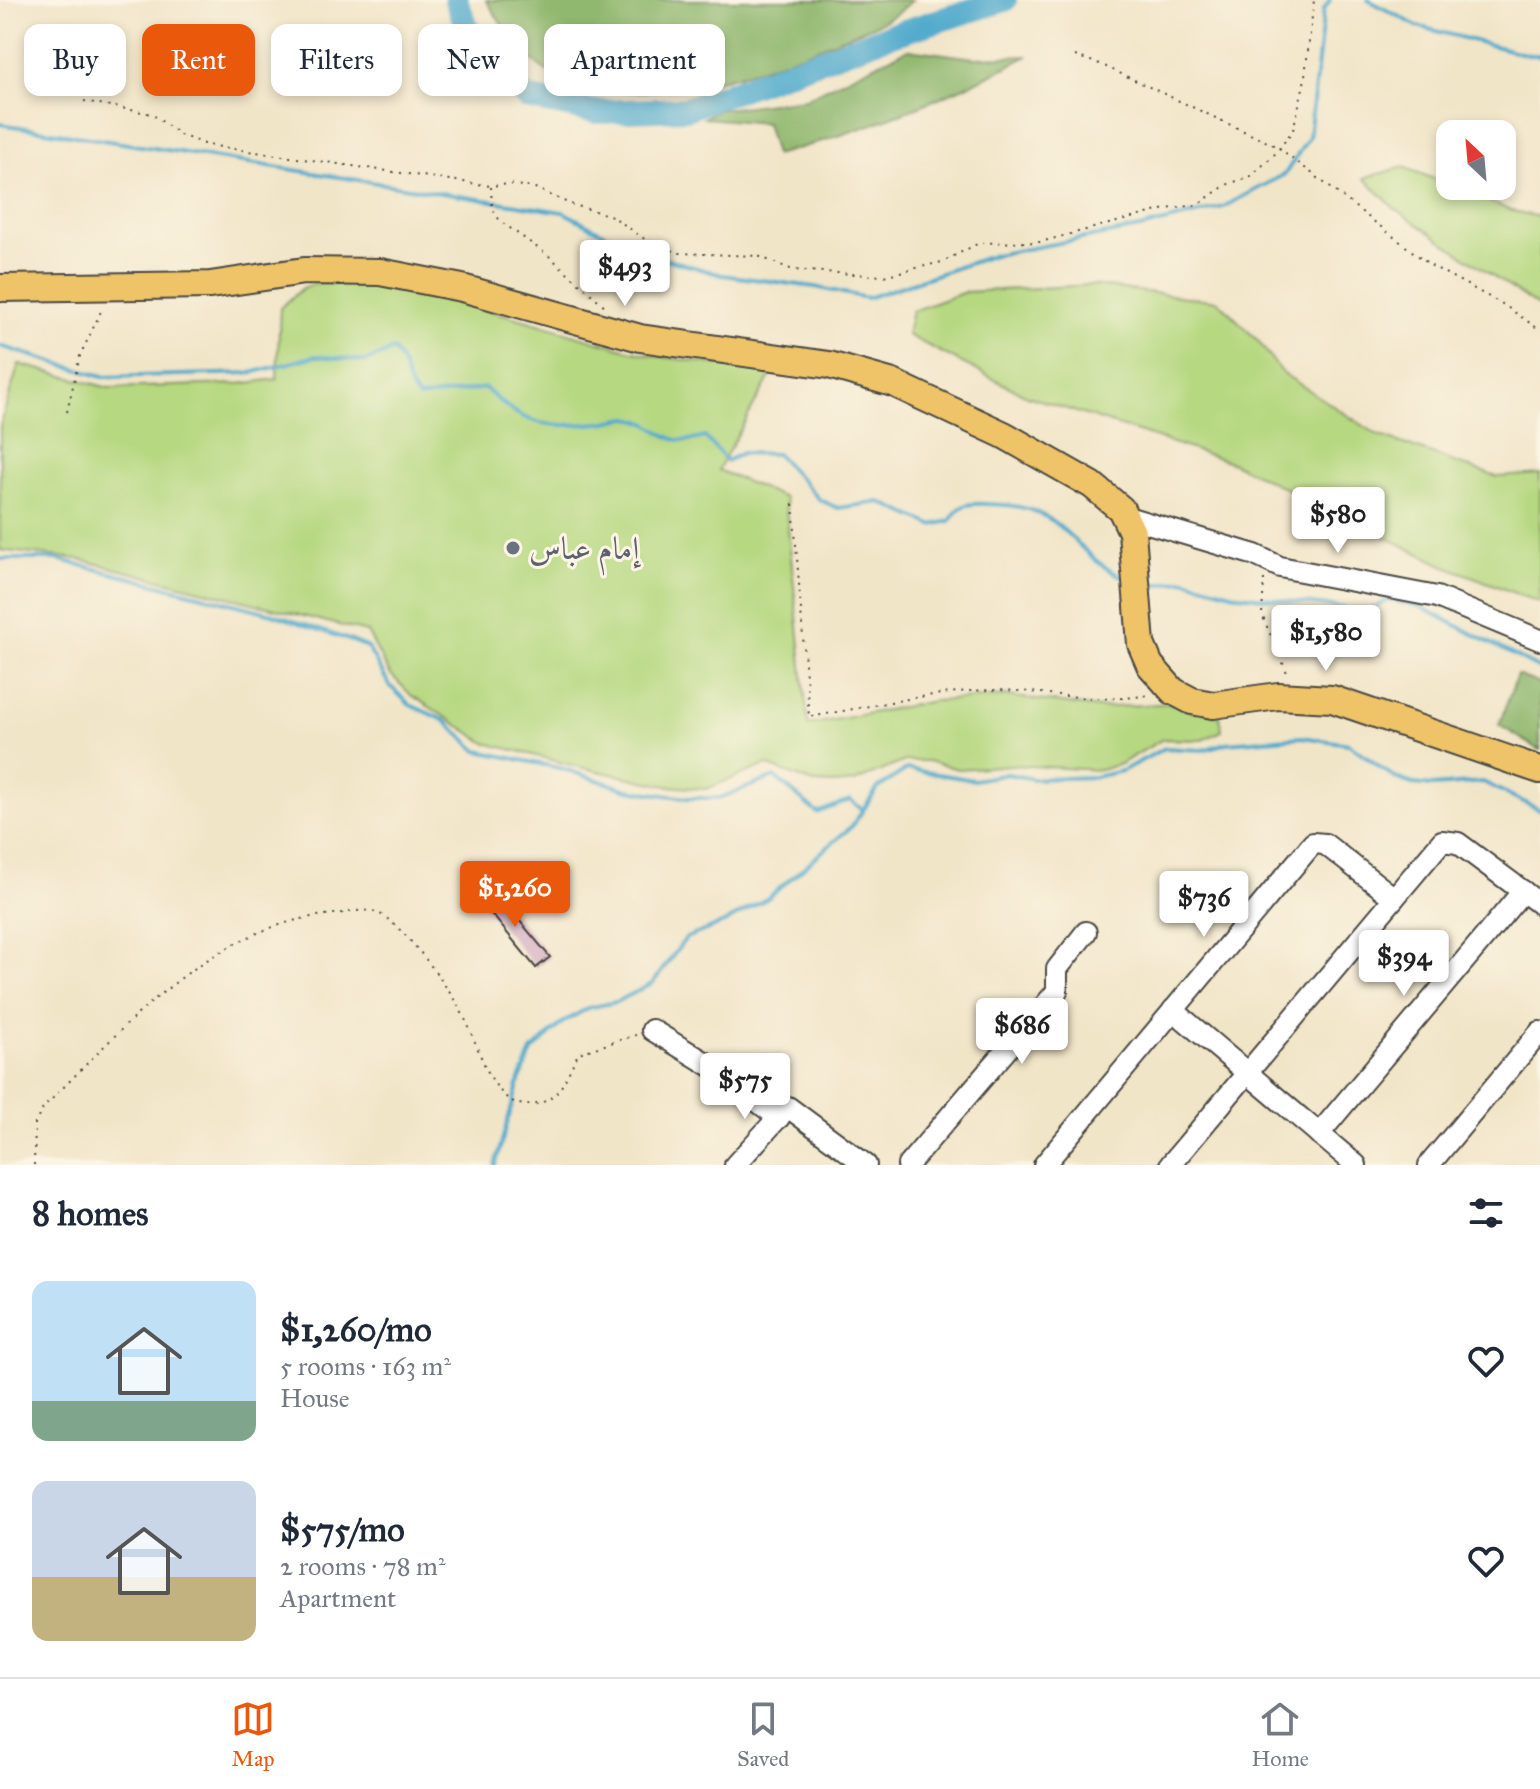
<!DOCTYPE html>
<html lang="en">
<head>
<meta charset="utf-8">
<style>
	:root { --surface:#fff; --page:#f2f2f3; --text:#1f2937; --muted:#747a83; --line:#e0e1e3; --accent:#ea580c }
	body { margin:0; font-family:"IM FELL Great Primer",Amiri,serif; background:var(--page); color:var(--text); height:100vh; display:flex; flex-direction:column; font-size:30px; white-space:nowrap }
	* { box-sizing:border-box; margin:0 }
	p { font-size:26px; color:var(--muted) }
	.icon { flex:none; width:44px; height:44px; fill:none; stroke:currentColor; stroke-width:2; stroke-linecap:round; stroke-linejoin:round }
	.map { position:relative; height:1165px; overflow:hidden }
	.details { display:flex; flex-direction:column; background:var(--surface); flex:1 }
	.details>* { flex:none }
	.banner { position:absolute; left:24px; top:24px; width:800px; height:72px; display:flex; gap:16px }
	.needle { width:52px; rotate:334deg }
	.fabs { position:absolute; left:1436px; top:120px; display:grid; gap:16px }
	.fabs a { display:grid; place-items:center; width:80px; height:80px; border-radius:16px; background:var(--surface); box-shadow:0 4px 12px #0003; font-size:40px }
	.price { position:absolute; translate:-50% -68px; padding:0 18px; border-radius:8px; background:#fff; color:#222; font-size:26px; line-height:52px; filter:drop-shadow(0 2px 4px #0008) }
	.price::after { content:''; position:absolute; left:50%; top:48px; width:24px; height:18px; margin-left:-12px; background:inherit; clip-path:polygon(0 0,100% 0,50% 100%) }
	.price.selected { background:var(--accent); color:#fff }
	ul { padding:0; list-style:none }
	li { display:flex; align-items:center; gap:24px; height:200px; padding:0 32px }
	li span { display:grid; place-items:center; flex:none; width:224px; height:160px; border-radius:16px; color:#555 }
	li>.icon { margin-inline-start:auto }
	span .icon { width:96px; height:96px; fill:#fffc; stroke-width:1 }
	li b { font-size:34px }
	h2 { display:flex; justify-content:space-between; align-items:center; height:96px; padding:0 32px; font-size:34px }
	.pill { padding:0 28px; border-radius:16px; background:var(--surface); box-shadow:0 4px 12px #0003; font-size:28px; line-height:72px }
	.pill.selected { background:var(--accent); color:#fff }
	.menu { display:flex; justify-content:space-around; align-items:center; height:112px; border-top:2px solid var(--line); background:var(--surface); font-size:22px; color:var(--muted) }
	.menu a { display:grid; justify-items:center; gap:4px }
	.menu .selected { color:var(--accent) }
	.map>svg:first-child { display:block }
	.green { fill:#b6d880; stroke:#708256; stroke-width:2 }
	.forest { fill:#90b86e; stroke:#5e724c; stroke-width:2 }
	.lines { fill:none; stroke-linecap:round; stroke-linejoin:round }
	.stream { stroke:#4ea9cc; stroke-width:4 }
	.river { stroke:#4ea9cc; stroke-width:24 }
	.building { fill:#cb9eba }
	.minor-casing { stroke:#494742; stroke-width:24 }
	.major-casing { stroke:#494742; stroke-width:30 }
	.path { stroke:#494742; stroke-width:2; stroke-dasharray:2 6; stroke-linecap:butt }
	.minor { stroke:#fff; stroke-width:20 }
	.major { stroke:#efc469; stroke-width:26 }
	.worship-dot { fill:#6b7280; stroke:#fcf5e5; stroke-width:3 }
	.labels { text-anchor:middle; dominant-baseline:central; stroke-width:6; stroke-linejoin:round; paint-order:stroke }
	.worship-label { font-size:32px; fill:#5b616d; stroke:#fcf5e5; text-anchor:start }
</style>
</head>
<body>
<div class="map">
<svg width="1540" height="1165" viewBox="0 0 1540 1165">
	<rect width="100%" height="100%" fill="#fcf5e5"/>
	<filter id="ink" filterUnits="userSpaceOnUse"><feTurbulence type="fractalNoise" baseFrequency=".0125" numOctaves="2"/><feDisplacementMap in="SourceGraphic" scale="16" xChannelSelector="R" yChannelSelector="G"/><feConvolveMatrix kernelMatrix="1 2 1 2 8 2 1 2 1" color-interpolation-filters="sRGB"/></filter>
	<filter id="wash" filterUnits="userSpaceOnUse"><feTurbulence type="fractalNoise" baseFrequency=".006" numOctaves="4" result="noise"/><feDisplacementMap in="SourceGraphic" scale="32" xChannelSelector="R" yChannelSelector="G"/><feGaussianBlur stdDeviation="1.8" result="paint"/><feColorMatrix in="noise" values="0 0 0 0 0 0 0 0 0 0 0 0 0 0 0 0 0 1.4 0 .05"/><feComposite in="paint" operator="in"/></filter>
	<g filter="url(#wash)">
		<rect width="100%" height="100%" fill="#f1e5c7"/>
		<g class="green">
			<polygon points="1404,167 1512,211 1540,217 1540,308 1394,208 1364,178"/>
			<path d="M321,282C426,286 518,319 617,347C667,361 722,364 773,371L718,470L785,498L808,725L934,701L1007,696L1099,708L1172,703L1220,716L1222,731L1202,740L1163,739L1120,764L1100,770L1013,765L958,769L928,761H905L854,782L834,784L814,783L766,765L706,789L667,786L584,768L486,743L411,695L390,674L367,632L78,559L0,550V426L19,364L109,388L238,384L277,379L280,308L303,288Z"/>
			<polygon points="1091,285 1218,301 1258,341 1281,372 1378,435 1497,477 1540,474 1540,603 1443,565 1231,462 1027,396 907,335 912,311 965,292"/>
		</g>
		<g class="forest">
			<path d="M486,0H912C893,21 864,29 838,40C762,72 628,118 550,73C522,57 503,27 486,0Z"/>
			<path d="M908,49L974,58L1028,56C947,98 863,131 775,155L766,123L704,118L717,110L804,99Z"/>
			<polygon points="1517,675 1540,684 1540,750 1499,725"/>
		</g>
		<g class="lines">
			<g class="stream">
				<polyline points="1368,0 1417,26 1529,55 1540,55"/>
				<polyline points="0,124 563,212 638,251 722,275 815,287 867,298 994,255 1140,228 1223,207 1285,174 1309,137 1324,9 1330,0"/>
				<path d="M0,346L103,377L251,373L316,356L366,361L393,350C408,366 404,385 419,398L485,388C524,426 544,428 598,423C608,423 619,418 629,418C662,422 661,450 705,437L727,461L742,453L777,454L820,500L838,508L880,502L932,525L950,521C960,504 967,503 986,504C1003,505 1020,505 1036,512C1070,525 1091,569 1128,578"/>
				<polyline points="0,559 56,559 273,614 352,641 367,647 390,686 410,705 444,720 478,751 564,769 628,790 687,798 719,798 775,777 817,813 850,800 863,810"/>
				<polyline points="1144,582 1154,585 1185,580 1239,595 1345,608 1368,610 1389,600 1419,606 1540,669"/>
				<polyline points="495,1165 519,1082 532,1051 562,1023 588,1008 616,1002 652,984 686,938 724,923 768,898 852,826 878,788 907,769 974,780 1007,774 1034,779 1095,777 1122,771 1165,748 1203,750 1226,743 1302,737 1349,744 1395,778 1413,784 1433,786 1483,782 1540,810"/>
			</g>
			<polyline class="river" points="456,0 475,47 527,98 596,112 686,109 882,38 1005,0"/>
		</g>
		<g id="blocks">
			<polygon class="building" points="493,889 550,957 536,968 480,900"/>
		</g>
	</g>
	<g filter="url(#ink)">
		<use href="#blocks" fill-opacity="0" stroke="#494742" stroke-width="2"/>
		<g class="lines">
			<g class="minor-casing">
				<g id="minor">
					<polyline points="1124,516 1255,555 1280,567 1437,597 1540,640"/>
					<polyline points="1173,1010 1356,1165"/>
					<polyline points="652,1030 711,1066 779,1118"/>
					<polyline points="1319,1134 1523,891"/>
					<polyline points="735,1165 788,1107 866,1165"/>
					<polyline points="908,1165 1057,991 1057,969 1086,932"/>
					<polyline points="1044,1165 1313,843 1325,844 1394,898"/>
					<polyline points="1170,1165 1442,841 1458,843 1540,904"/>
					<polyline points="1429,1165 1540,1032"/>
				</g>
			</g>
			<g class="major-casing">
				<polyline id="major" points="0,288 210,285 304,271 380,272 462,288 640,338 829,365 893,383 1004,435 1092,485 1121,509 1132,532 1141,644 1150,665 1173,691 1192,701 1213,705 1278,696 1332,699 1540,770"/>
			</g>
			<g class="path">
				<polyline points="1075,56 1100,64 1278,147 1430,265 1504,305 1540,330"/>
				<polyline points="84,101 152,114 180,135 207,145 491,186 510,184 535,188 570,204 612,216 646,240 679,253 758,256 793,270 883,276 942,262 979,243 1040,242 1166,209 1197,205 1226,185 1251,176 1276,153 1293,130 1304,84 1314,0"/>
				<polyline points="491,187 492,207 500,221 549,256 607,308"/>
				<polyline points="67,412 80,356 103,307"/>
				<path d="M793,504L809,717C870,707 932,691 993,690C1046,690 1095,705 1148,695"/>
				<polyline points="1264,579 1262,615 1288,675"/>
				<path d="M34,1165L35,1123L44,1107C125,1026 212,924 334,914C347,913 364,908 376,912C402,922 451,990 464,1017C477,1042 485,1078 506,1097C519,1109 542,1107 555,1094C565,1085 571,1065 579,1053L636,1035"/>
			</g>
			<use href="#minor" class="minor"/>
			<use href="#major" class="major"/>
		</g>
	</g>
	<circle class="worship-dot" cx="513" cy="548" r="8"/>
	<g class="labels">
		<g class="worship-label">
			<text x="529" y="548">إمام عباس</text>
		</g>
	</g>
</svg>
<div class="fabs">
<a><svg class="needle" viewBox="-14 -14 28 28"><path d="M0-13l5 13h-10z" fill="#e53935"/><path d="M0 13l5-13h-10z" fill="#747a83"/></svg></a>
</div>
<b class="price" style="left:625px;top:308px">$493</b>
<b class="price" style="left:1338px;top:555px">$580</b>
<b class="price" style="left:1326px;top:673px">$1,580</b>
<b class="price selected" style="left:515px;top:929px">$1,260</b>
<b class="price" style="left:1204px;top:939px">$736</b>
<b class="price" style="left:1404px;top:998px">$394</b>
<b class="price" style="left:1022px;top:1066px">$686</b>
<b class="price" style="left:745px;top:1121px">$575</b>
<div class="banner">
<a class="pill">Buy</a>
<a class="pill selected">Rent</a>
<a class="pill">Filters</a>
<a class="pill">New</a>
<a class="pill">Apartment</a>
</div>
</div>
<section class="details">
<h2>8 homes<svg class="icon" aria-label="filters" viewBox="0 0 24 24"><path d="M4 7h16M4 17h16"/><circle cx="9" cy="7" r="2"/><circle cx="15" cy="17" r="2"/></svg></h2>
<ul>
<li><span style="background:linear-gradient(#bfe0f5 75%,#7fa58c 0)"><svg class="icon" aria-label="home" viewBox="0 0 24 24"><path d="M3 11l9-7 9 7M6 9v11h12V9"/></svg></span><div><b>$1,260/mo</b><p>5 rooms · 163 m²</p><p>House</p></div><svg class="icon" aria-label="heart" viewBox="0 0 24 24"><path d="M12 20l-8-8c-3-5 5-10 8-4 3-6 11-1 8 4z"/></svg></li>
<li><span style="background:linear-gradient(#c9d6e8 60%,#c2b280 0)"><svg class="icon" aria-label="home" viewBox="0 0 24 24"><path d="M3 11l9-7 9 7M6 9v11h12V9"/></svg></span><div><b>$575/mo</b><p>2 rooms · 78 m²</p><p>Apartment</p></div><svg class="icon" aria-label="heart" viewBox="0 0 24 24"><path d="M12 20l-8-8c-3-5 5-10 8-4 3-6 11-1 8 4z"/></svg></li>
</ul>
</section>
<nav class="menu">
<a class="selected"><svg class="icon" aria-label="map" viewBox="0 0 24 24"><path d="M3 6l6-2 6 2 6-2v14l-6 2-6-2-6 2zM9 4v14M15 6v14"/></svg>Map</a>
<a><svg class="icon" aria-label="saved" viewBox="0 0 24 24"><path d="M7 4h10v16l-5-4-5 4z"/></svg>Saved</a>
<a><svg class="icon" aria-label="home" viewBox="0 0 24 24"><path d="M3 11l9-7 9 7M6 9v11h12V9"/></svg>Home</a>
</nav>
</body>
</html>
